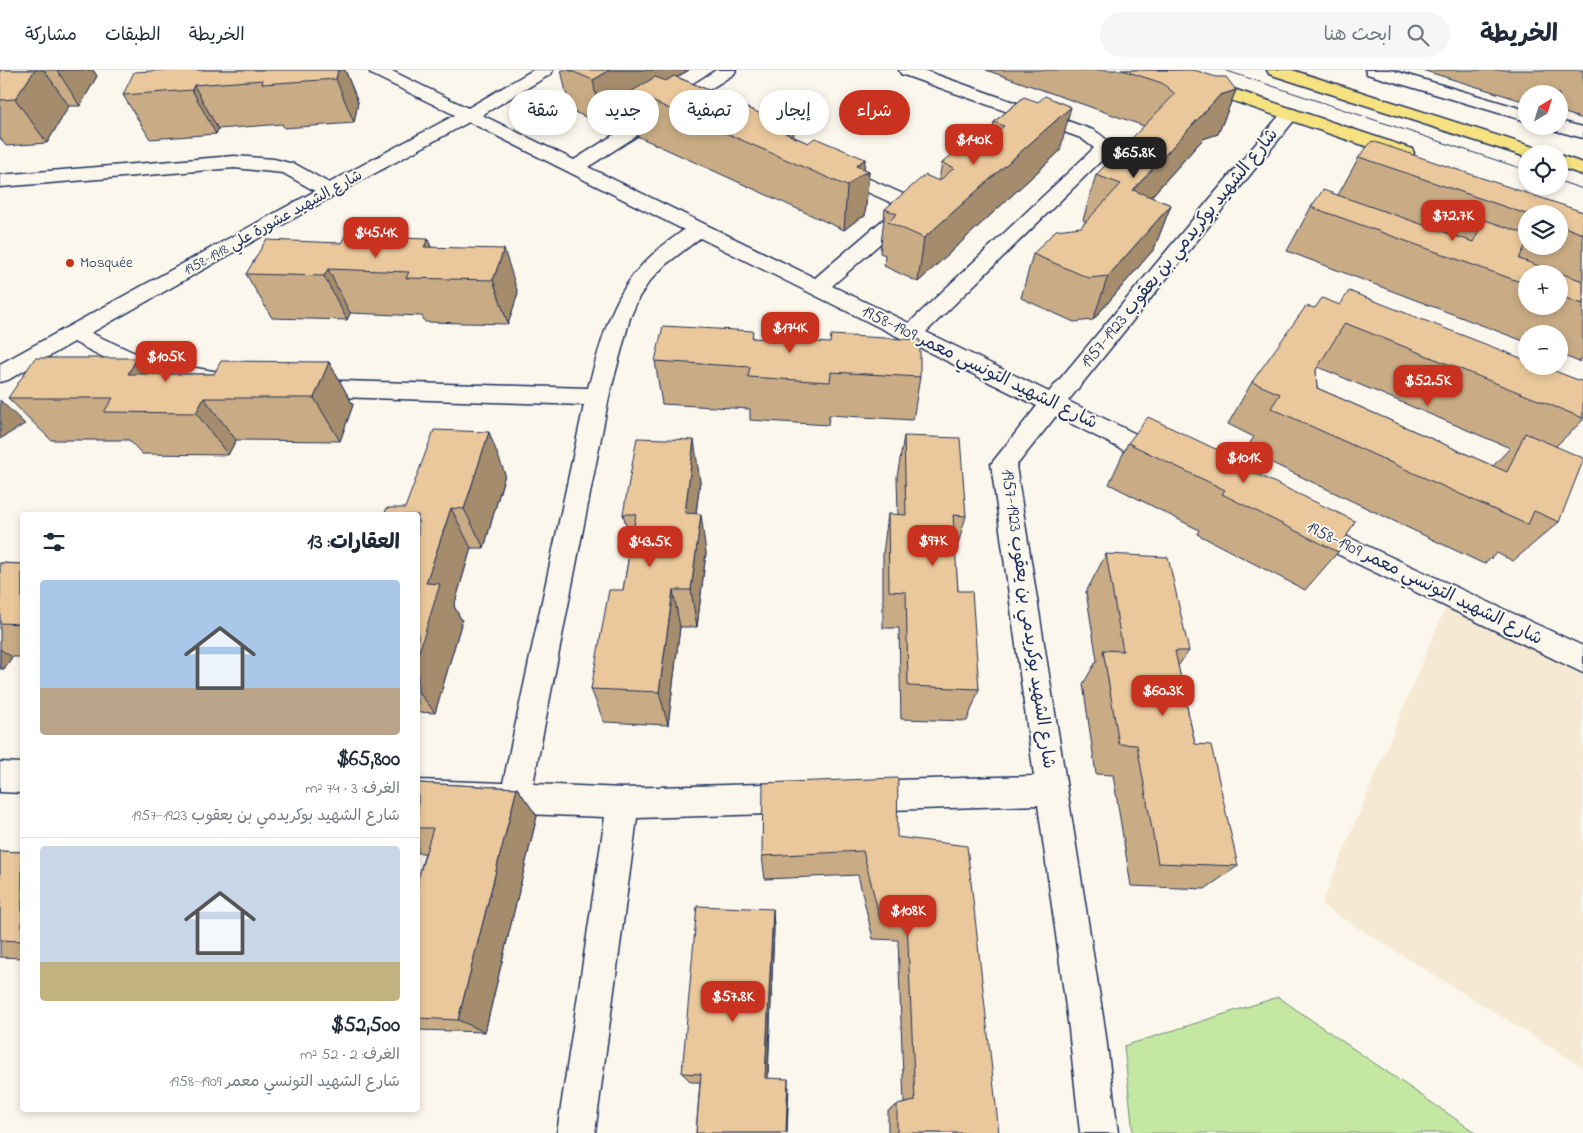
<!DOCTYPE html>
<html lang="ar">
<head>
<meta charset="utf-8">
<style>
	:root { --surface:#fff; --page:#f6f6f7; --text:#1f2937; --muted:#747a83; --line:#e0e1e3; --accent:#c8321e }
	body { margin:0; font-family:"Indie Flower","Playpen Sans Arabic",sans-serif; background:var(--page); color:var(--text); direction:rtl; height:100vh; display:flex; flex-direction:column; font-size:19px; white-space:nowrap }
	* { box-sizing:border-box; margin:0 }
	p { font-size:16px; color:var(--muted) }
	.icon { flex:none; width:28px; height:28px; fill:none; stroke:currentColor; stroke-width:2; stroke-linecap:round; stroke-linejoin:round }
	.map { position:relative; flex:1; overflow:hidden; direction:ltr }
	.details { position:absolute; left:20px; top:442px; width:400px; height:600px; display:flex; flex-direction:column; background:var(--surface); border-radius:5px; box-shadow:0 2px 8px #0003; direction:rtl }
	.details>* { flex:none }
	.top-card { position:absolute; left:435px; top:20px; width:475px; height:45px; direction:rtl; display:flex; gap:10px }
	.needle { width:32px; rotate:38deg }
	.tools { position:absolute; left:1518px; top:15px; display:grid; gap:10px }
	.tools a { display:grid; place-items:center; width:50px; height:50px; border-radius:50%; background:var(--surface); box-shadow:0 2px 8px #0003; font-size:25px }
	.price { position:absolute; translate:-50% -42px; padding:0 11px; border-radius:10px; background:var(--accent); color:#fff; font-size:16px; line-height:32px; filter:drop-shadow(0 1px 2px #0008) }
	.price::after { content:''; position:absolute; left:50%; top:30px; width:15px; height:11px; margin-left:-8px; background:inherit; clip-path:polygon(0 0,100% 0,50% 100%) }
	.price.current { background:#222; color:#fff }
	ul { padding:0; list-style:none }
	li { display:grid; align-content:center; gap:10px; height:265px; padding:0 20px }
	li+li { border-top:1px solid var(--line) }
	li span { display:grid; place-items:center; height:155px; border-radius:5px; color:#555 }
	li>.icon { margin-inline-start:auto }
	span .icon { width:90px; height:90px; fill:#fffc; stroke-width:1 }
	li b { font-size:21px }
	h2 { display:flex; justify-content:space-between; align-items:center; height:60px; padding:0 20px; font-size:21px }
	.pill { padding:0 18px; border-radius:22px; background:var(--surface); box-shadow:0 2px 8px #0003; font-size:18px; line-height:45px }
	.pill.current { background:var(--accent); color:#fff }
	header { display:flex; align-items:center; gap:30px; box-sizing:border-box; height:70px; padding:0 25px; background:var(--surface); border-bottom:1px solid var(--line) }
	header strong { font-size:24px }
	nav { display:flex; gap:28px; margin-inline-start:auto; font-size:18px }
	.search { width:350px; height:45px; background:var(--page); display:flex; align-items:center; gap:12px; box-sizing:border-box; padding:0 18px; border-radius:28px; color:var(--muted); font-size:19px }
	.map>svg:first-child { display:block }
	.built { fill:#f6e9d4 }
	.green { fill:#c4e7a1; stroke:#708b80 }
	.lines { fill:none; stroke-linecap:round; stroke-linejoin:round }
	.minor-casing { stroke:#1b2f5e; stroke-width:3 }
	.major-casing { stroke:#1b2f5e; stroke-width:3 }
	.minor { fill:#fbf7ec; fill-rule:evenodd }
	.major { fill:#f7e281; fill-rule:evenodd }
	.tram { stroke:#1b2f5e; stroke-width:1 }
	.wall { fill:#c9ac85; stroke:#1b2f5e; fill-rule:evenodd }
	.shaded-wall { fill:#a48c6c; stroke:#1b2f5e }
	.building { fill:#eac89b; stroke:#1b2f5e }
	.poi-dot { fill:#c8321e; stroke:#fbf7ec; stroke-width:2 }
	.labels { text-anchor:middle; dominant-baseline:central; stroke-width:4; stroke-linejoin:round; paint-order:stroke }
	.far-street-label { font-size:15px; fill:#1b2f5e; stroke:#fbf7ec }
	.far-poi-label { font-size:15px; fill:#1b2f5e; stroke:#fbf7ec; text-anchor:start }
	.street-label { font-size:18px; fill:#1b2f5e; stroke:#fbf7ec }
</style>
</head>
<body>
<header>
<strong>الخريطة</strong>
<div class="search"><svg class="icon" aria-label="search" viewBox="0 0 24 24"><circle cx="10" cy="10" r="6"/><path d="M15 15l6 6"/></svg>ابحث هنا</div>
<nav><a>الخريطة</a><a>الطبقات</a><a>مشاركة</a></nav>
</header>
<div class="map">
<svg width="1583" height="1063" viewBox="0 0 1583 1063">
	<rect width="100%" height="100%" fill="#fbf7ec"/>
	<filter id="ink" filterUnits="userSpaceOnUse"><feTurbulence type="fractalNoise" baseFrequency=".02" numOctaves="2"/><feDisplacementMap in="SourceGraphic" scale="10" xChannelSelector="R" yChannelSelector="G"/><feConvolveMatrix kernelMatrix="1 2 1 2 8 2 1 2 1" color-interpolation-filters="sRGB"/></filter>
	<g filter="url(#ink)">
		<polygon class="built" points="1450,526 1583,590 1583,997 1321,835"/>
		<polygon class="green" points="1278,927 1476,1063 1133,1063 1124,976"/>
		<g class="lines">
			<g class="minor-casing">
				<g id="minor">
					<path d="M369,0H390L468,38L533,0H553L551,4L482,45L574,90L716,0H736L734,4L588,97L815,208L899,136L826,104L824,100L826,96L833,94L840,96L919,131L922,135L917,141L832,216L909,253L1094,78L1081,68L901,4L899,0H923L1093,60C1102,65 1108,70 1113,78L1110,82L926,262L1049,322L1284,40L1290,39L1296,40L1299,44L1296,48L1068,331L1171,381L1174,388L1171,395L1162,397L1153,395L1056,346L1016,396L1105,959L1118,1063H1080L1069,959L1038,735L861,741L850,737L845,726L850,715L861,711L1034,706L991,394L1037,336L700,168L665,195L649,212L639,227L630,248L609,327L533,714L623,718L801,713L812,717L817,728L812,739L801,743L637,748L595,1063H557L605,747L418,740V710L503,713L584,335L306,326L298,324L294,318L298,312L306,310L588,318C602,270 612,221 651,186C661,176 673,168 684,160L469,52L335,125L91,263L133,282L196,298L231,304L235,310L231,316C212,321 141,301 119,294C104,288 89,280 74,272L8,310L0,312V294L315,121L283,103L234,98L0,117V105L234,86L274,89L297,95L329,113L455,45L371,4Z"/>
					<polygon points="1365,0 1391,0 1526,40 1526,51 1367,4"/>
					<polygon points="1559,51 1583,57 1583,68 1553,60 1550,56 1559,56"/>
					<polygon points="1309,449 1583,576 1583,603 1300,466 1296,459 1300,452"/>
					<polygon points="0,692 22,693 22,723 0,722"/>
				</g>
			</g>
			<g class="major-casing">
				<g id="major">
					<polygon points="1152,0 1177,0 1412,79 1414,83 1412,87 1405,89 1398,87 1154,4"/>
					<polygon points="1267,0 1292,0 1543,80 1545,84 1526,84 1526,87 1269,4"/>
					<polygon points="1559,85 1583,93 1583,105 1559,97"/>
				</g>
			</g>
			<use href="#minor" class="minor"/>
			<use href="#major" class="major"/>
			<g class="tram">
				<polyline points="1224,0 1526,100"/>
				<polyline points="1559,111 1583,119"/>
			</g>
		</g>
		<g class="wall">
			<polygon points="0,0 93,0 97,6 80,36 69,36 47,73 6,76 0,68"/>
			<polygon points="168,0 345,0 358,32 354,53 284,58 282,54 218,59 216,64 150,69 123,25"/>
			<polygon points="561,0 689,0 677,7 723,26 724,37 808,73 865,89 864,99 869,101 865,146 857,150 844,160 637,66 632,35 601,54 570,40"/>
			<polygon points="986,0 1194,0 1236,20 1218,64 1203,69 1151,127 1171,135 1154,179 1093,250 1074,252 1021,228 1033,184 1081,157 1086,151 1083,150 1096,105 1144,56"/>
			<polygon points="1422,0 1583,0 1583,49 1559,41 1559,24 1526,24 1526,32"/>
			<polygon points="1024,27 1060,81 918,212 884,196 885,185 880,183 885,139 939,111 939,110 942,93 990,68 992,66 994,52"/>
			<path d="M1359,87L1583,142V287L1579,292L1559,284V264H1526V272L1287,181L1311,137L1338,125ZM1526,144H1559V176H1526ZM1526,204H1559V236H1526Z"/>
			<polygon points="341,173 431,177 518,223 508,254 425,252 422,246 350,243 347,250 272,248 246,204"/>
			<path d="M1340,235L1583,312V350L1556,376L1559,452L1513,491L1497,483L1484,494L1245,380L1254,367L1228,354L1252,312L1315,238ZM1318,297L1510,378L1493,396L1317,318L1316,300Z"/>
			<polygon points="753,268 920,307 913,350 829,345 828,355 750,350 750,339 662,334 655,291"/>
			<polygon points="137,288 150,304 214,304 329,292 353,335 340,371 236,370 228,385 142,384 129,370 51,370 8,328"/>
			<polygon points="904,366 966,446 955,485 958,521 979,619 967,651 901,649 899,558 883,558 883,484 888,444 898,445 897,407"/>
			<polygon points="1128,373 1242,397 1338,482 1305,520 1197,464 1199,460 1109,414"/>
			<polygon points="505,404 484,478 471,478 454,536 462,551 435,643 418,642 418,445 405,438"/>
			<polygon points="700,411 696,444 706,483 697,557 680,557 668,655 604,652 591,619 623,520 631,474 623,444"/>
			<polygon points="1106,484 1189,581 1178,596 1195,674 1238,796 1205,819 1131,816 1113,705 1096,704 1083,614 1097,590 1086,522"/>
			<polygon points="0,493 22,494 22,587 12,587 4,599 0,599"/>
			<polygon points="418,713 517,718 537,746 485,962 418,960 418,809 425,783 418,783"/>
			<polygon points="897,767 999,1063 888,1063 888,1041 897,1035 904,1034 898,870 873,869 858,805 765,809 762,786"/>
			<polygon points="0,781 22,782 22,888 0,887"/>
			<polygon points="773,839 774,859 768,1008 789,1017 787,1063 696,1063 700,1012 691,1012 682,1003"/>
		</g>
		<g class="shaded-wall">
			<polygon points="35,0 44,0 69,36 47,73 15,29"/>
			<polygon points="57,0 93,0 97,6 80,36"/>
			<polygon points="338,0 345,0 358,32 354,53 336,9"/>
			<polygon points="610,0 689,0 643,28 631,22 632,35 601,54 593,10"/>
			<polygon points="194,15 218,59 216,64 192,20"/>
			<polygon points="1236,20 1218,64 1203,69 1117,164 1133,120 1220,25"/>
			<polygon points="723,26 725,63 714,33"/>
			<polygon points="1071,37 1060,81 918,212 924,168"/>
			<polygon points="794,57 793,93 785,63"/>
			<polygon points="865,89 864,104 869,101 865,146 857,150 844,160 847,116 856,96"/>
			<polygon points="1171,135 1154,179 1093,250 1108,206"/>
			<polygon points="428,169 443,209 424,177"/>
			<polygon points="504,179 518,223 508,254 493,210"/>
			<polygon points="328,199 350,243 347,250 324,206"/>
			<polygon points="137,288 172,331 128,304"/>
			<polygon points="329,292 353,335 340,371 314,328"/>
			<polygon points="204,328 236,370 228,385 196,343"/>
			<polygon points="0,330 25,354 0,369"/>
			<polygon points="489,362 505,404 484,478 464,439"/>
			<polygon points="694,370 700,411 691,483 685,443"/>
			<polygon points="451,438 471,478 454,536 462,551 435,643 418,621 418,585 426,513"/>
			<polygon points="701,444 706,483 697,557 691,520"/>
			<polygon points="673,520 680,557 668,655 659,622"/>
			<polygon points="0,579 12,587 4,599 0,596"/>
			<polygon points="517,718 537,746 485,962 458,950"/>
			<polygon points="773,839 774,859 767,1017 765,1008"/>
			<polygon points="788,1009 787,1063 786,1063"/>
		</g>
		<g class="building">
			<polygon points="0,0 35,0 15,29 0,30"/>
			<polygon points="168,0 338,0 336,9 262,14 263,10 194,15 192,20 123,25 134,2"/>
			<polygon points="569,0 610,0 593,10"/>
			<polygon points="1122,0 1194,0 1216,7 1226,7 1236,20 1220,25 1133,120 1171,135 1108,206 1089,208 1033,184 1056,160 1081,157 1121,114 1096,105 1175,24 1162,13"/>
			<polygon points="674,6 723,26 714,33 734,41 742,36 794,57 785,63 808,73 815,68 865,89 856,96 869,101 860,105 847,116 631,22 655,7 666,11"/>
			<polygon points="1045,26 1071,37 924,168 888,152 897,144 885,139 925,105 939,111 954,98 942,93 978,63 990,68 1004,56 994,52 1024,27 1038,32"/>
			<polygon points="1372,71 1583,142 1583,164 1559,155 1559,144 1526,144 1359,87"/>
			<polygon points="1323,120 1473,172 1485,150 1526,164 1526,174 1519,189 1583,211 1583,234 1559,226 1559,204 1526,204 1526,214 1311,137"/>
			<polygon points="345,166 428,169 424,177 504,179 493,210 406,208 409,202 328,199 324,206 246,204 266,170 341,173"/>
			<polygon points="1349,221 1526,290 1526,296 1542,296 1583,312 1583,348 1345,253 1316,300 1317,318 1507,402 1525,363 1583,388 1583,391 1559,452 1534,441 1528,455 1271,338 1280,324 1252,312 1306,236 1315,238 1322,228 1340,235"/>
			<polygon points="663,256 753,261 752,268 830,273 831,265 920,270 920,307 831,302 830,312 748,307 750,297 655,291"/>
			<polygon points="35,288 137,288 128,304 214,304 221,291 329,292 314,328 204,328 196,343 104,342 113,328 8,328"/>
			<polygon points="1148,347 1245,393 1242,397 1355,451 1338,482 1222,424 1225,420 1128,373"/>
			<polygon points="434,360 489,362 464,439 451,438 426,513 440,514 418,585 418,445 384,445 387,438 405,438"/>
			<polygon points="904,366 960,368 966,446 953,445 958,521 972,521 979,619 908,616 906,522 889,521 888,444 906,445"/>
			<polygon points="637,368 694,370 685,443 701,444 691,520 673,520 659,622 591,619 609,520 623,520 636,444 623,444"/>
			<polygon points="1106,484 1168,487 1189,581 1175,581 1195,674 1211,675 1238,796 1158,793 1137,675 1119,674 1103,580 1123,581"/>
			<polygon points="0,493 22,494 22,554 0,553"/>
			<polygon points="898,708 897,767 967,776 999,1063 897,1063 897,1035 915,1031 907,851 880,849 863,781 762,786 763,713"/>
			<polygon points="418,713 517,718 458,950 418,948 418,809 433,758 418,758"/>
			<polygon points="0,781 22,782 22,871 0,870"/>
			<polygon points="697,836 773,839 765,1008 788,1009 786,1063 696,1063 701,1004 682,1003"/>
		</g>
	</g>
	<circle class="poi-dot" cx="70" cy="193" r="5"/>
	<g class="labels">
		<g class="far-street-label">
			<text transform="translate(273 153) rotate(-29)">شارع الشهيد عشورة علي 1918-1958</text>
		</g>
		<g class="far-poi-label">
			<text x="80" y="193">Mosquée</text>
		</g>
		<g class="street-label">
			<text transform="translate(1180 179) rotate(-51)">شارع الشهيد بوكريدمي بن يعقوب 1923-1957</text>
			<text transform="translate(979 298) rotate(26)">شارع الشهيد التونسي معمر 1909-1958</text>
			<text transform="translate(1424 514) rotate(26)">شارع الشهيد التونسي معمر 1909-1958</text>
			<text transform="translate(1027 549) rotate(82)">شارع الشهيد بوكريدمي بن يعقوب 1923-1957</text>
		</g>
	</g>
</svg>
<div class="tools">
<a><svg class="needle" viewBox="-14 -14 28 28"><path d="M0-13l5 13h-10z" fill="#e53935"/><path d="M0 13l5-13h-10z" fill="#747a83"/></svg></a>
<a><svg class="icon" aria-label="locate" viewBox="0 0 24 24"><circle cx="12" cy="12" r="6"/><path d="M12 2v4M12 18v4M2 12h4M18 12h4"/></svg></a>
<a><svg class="icon" aria-label="layers" viewBox="0 0 24 24"><path d="M12 4l9 5-9 5-9-5zM3 14l9 5 9-5"/></svg></a>
<a>+</a>
<a>−</a>
</div>
<b class="price" style="left:974px;top:96px">$140K</b>
<b class="price current" style="left:1134px;top:109px">$65.8K</b>
<b class="price" style="left:1453px;top:172px">$72.7K</b>
<b class="price" style="left:376px;top:189px">$45.4K</b>
<b class="price" style="left:790px;top:284px">$174K</b>
<b class="price" style="left:166px;top:313px">$105K</b>
<b class="price" style="left:1428px;top:337px">$52.5K</b>
<b class="price" style="left:1244px;top:414px">$101K</b>
<b class="price" style="left:933px;top:497px">$97K</b>
<b class="price" style="left:650px;top:498px">$43.5K</b>
<b class="price" style="left:1163px;top:647px">$60.3K</b>
<b class="price" style="left:908px;top:867px">$108K</b>
<b class="price" style="left:733px;top:953px">$57.8K</b>
<div class="top-card">
<a class="pill current">شراء</a>
<a class="pill">إيجار</a>
<a class="pill">تصفية</a>
<a class="pill">جديد</a>
<a class="pill">شقة</a>
</div>
<section class="details">
<h2>العقارات: 13<svg class="icon" aria-label="filters" viewBox="0 0 24 24"><path d="M4 7h16M4 17h16"/><circle cx="9" cy="7" r="2"/><circle cx="15" cy="17" r="2"/></svg></h2>
<ul>
<li><span style="background:linear-gradient(#a9c7e8 70%,#b9a48a 0)"><svg class="icon" aria-label="home" viewBox="0 0 24 24"><path d="M3 11l9-7 9 7M6 9v11h12V9"/></svg></span><div><b>$65,800</b><p>الغرف: 3 · 74 m²</p><p>شارع الشهيد بوكريدمي بن يعقوب 1923-1957</p></div></li>
<li><span style="background:linear-gradient(#c9d6e8 75%,#c2b280 0)"><svg class="icon" aria-label="home" viewBox="0 0 24 24"><path d="M3 11l9-7 9 7M6 9v11h12V9"/></svg></span><div><b>$52,500</b><p>الغرف: 2 · 52 m²</p><p>شارع الشهيد التونسي معمر 1909-1958</p></div></li>
</ul>
</section>
</div>
</body>
</html>
